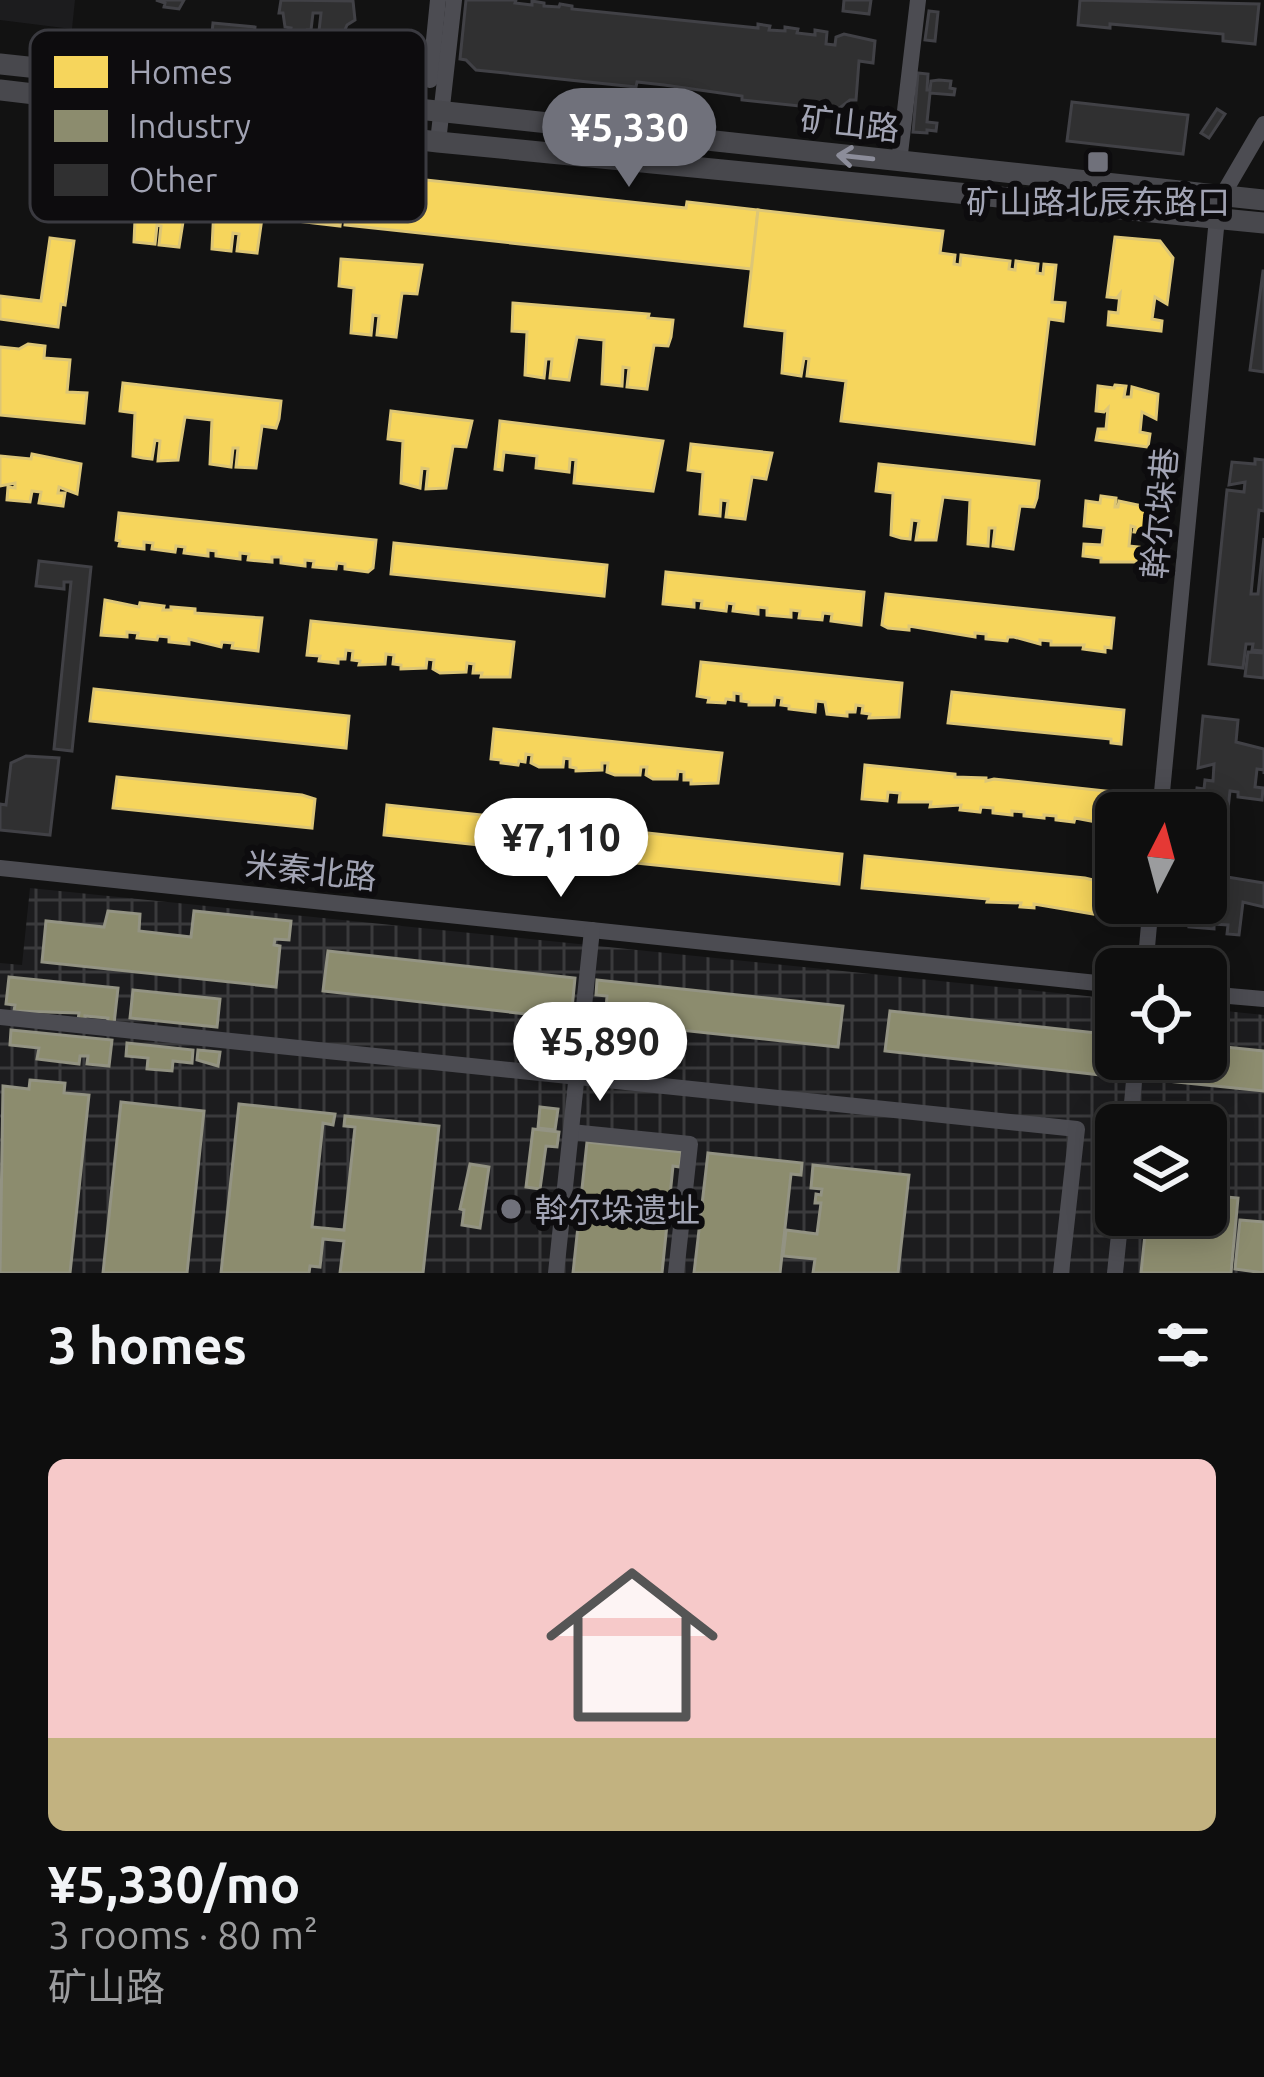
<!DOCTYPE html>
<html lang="en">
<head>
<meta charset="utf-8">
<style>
	:root { --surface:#0e0e0e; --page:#171717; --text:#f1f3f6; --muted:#9b9c9e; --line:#2e2e2e; --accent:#70717b }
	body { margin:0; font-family:Ubuntu,"Noto Sans SC",sans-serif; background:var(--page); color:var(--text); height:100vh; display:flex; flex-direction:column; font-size:45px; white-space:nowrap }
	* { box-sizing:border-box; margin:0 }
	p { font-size:39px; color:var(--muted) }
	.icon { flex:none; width:66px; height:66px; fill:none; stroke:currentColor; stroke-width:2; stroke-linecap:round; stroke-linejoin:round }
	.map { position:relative; height:1273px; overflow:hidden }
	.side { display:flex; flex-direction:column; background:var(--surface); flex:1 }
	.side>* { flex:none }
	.needle { width:78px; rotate:6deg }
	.controls { position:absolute; left:1095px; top:792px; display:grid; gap:24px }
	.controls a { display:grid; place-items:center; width:132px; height:132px; border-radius:18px; background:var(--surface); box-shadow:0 6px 30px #0003,0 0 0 3px var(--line); font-size:60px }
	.price { position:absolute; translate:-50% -102px; padding:0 27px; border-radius:42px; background:#fff; color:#222; font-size:39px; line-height:78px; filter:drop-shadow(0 3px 6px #0008) }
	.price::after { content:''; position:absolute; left:50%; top:72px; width:36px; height:27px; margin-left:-18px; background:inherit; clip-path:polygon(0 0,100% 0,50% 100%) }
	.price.on { background:var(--accent); color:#fff }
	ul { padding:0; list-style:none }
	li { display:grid; align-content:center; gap:24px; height:636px; padding:0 48px }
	li span { display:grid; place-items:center; height:372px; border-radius:18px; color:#555 }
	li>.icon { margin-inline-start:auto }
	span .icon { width:216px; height:216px; fill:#fffc; stroke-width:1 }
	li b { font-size:51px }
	h2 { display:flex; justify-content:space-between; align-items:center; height:144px; padding:0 48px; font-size:51px }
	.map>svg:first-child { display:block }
	.built { fill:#1c1c1e }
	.industrial { fill:url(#industrial-grid); fill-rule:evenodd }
	.homes { fill:#f6d55c; stroke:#ddc676; stroke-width:3 }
	.industry { fill:#8c8c6e; stroke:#939383; stroke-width:3 }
	.building { fill:#303031; stroke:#414146; stroke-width:3 }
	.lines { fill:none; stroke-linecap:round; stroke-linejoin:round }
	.minor { stroke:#4c4c52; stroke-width:16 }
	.major { stroke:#48484d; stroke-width:21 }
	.oneway { stroke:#8c8d9a }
	.poi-dot { fill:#70717b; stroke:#0d0c0e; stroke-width:4.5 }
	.labels { text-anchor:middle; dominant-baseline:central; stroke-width:12; stroke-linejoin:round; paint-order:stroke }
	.street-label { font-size:33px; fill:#a2a4b4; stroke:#0d0c0e }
	.poi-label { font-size:33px; fill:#a2a4b4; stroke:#0d0c0e }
	.key { fill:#0d0c0e; stroke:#3a3a40; stroke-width:3 }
	.key-label { font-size:33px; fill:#a2a4b4 }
</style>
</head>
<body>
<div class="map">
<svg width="1264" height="1273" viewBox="0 0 1264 1273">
	<defs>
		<pattern id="industrial-grid" width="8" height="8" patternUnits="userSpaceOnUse" patternTransform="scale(3)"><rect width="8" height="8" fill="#1c1c1e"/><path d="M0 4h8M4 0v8" fill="none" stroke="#3a3a3c"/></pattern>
	</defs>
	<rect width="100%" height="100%" fill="#121212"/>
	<polygon class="built" points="0,0 75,0 72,29 0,20"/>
	<path class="industrial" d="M30,888L1116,999V1059H1206V1009L1264,1015V1273H0V963L22,965ZM1116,1125H1206V1215H1116Z"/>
	<g class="homes">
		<polygon points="88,140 347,166 346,172 351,172 347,211 342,210 340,226 279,219 281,204 278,204 277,213 263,211 257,253 237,251 239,234 233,233 231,251 212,249 214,206 186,203 179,247 159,245 161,226 157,225 155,244 134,242 136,197 122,196 123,161 87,157 87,153 82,152"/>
		<polygon points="351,172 686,208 687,202 758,210 752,269 345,225"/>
		<polygon points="758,210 943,231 940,253 955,255 954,264 960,265 961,255 1010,261 1009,269 1015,270 1016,261 1038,264 1037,273 1043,274 1044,264 1056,265 1052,302 1065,303 1063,321 1049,319 1034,444 841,421 846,381 807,376 809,359 804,358 801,376 782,373 785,331 745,326"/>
		<polygon points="1115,237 1160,241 1173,258 1167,304 1155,297 1152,319 1162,321 1161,331 1108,325 1109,312 1118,313 1120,294 1117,298 1107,297"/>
		<polygon points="50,238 74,241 65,305 61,304 58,327 0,319 0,296 41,301"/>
		<polygon points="341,259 422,265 417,294 402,293 396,337 377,335 379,316 373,315 371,335 351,333 354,288 339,286"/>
		<polygon points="513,303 649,314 648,318 673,320 671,337 668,346 654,345 647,389 627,387 629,368 623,367 622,386 602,384 604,340 577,337 569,380 550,378 552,359 546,359 544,378 525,375 527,332 512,331"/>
		<polygon points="28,344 45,346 44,358 70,360 67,392 87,393 84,423 0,415 0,347 19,349"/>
		<polygon points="123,383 281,401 279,419 276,428 262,426 256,468 236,467 238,448 233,448 231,467 210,464 212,420 185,417 178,460 158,461 160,441 155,440 152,459 143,458 133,456 135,413 120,411"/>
		<polygon points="1115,385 1126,386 1124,397 1131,397 1132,387 1158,394 1156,419 1142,412 1140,432 1150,434 1148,447 1096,440 1098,429 1106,429 1108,408 1104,412 1096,411 1098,386 1114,388"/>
		<polygon points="391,411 472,421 466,447 453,446 446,488 426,489 428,469 422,468 420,488 401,483 403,441 388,439"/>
		<polygon points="500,421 663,441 653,491 574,483 576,460 570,459 569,472 536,468 537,456 504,452 502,470 495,469"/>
		<polygon points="691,444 772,453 766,479 752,477 745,519 726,517 728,501 721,500 720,516 700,514 703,472 688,470"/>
		<polygon points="32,454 81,464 77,494 59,487 58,493 65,493 63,506 39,503 41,492 32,491 30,502 7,500 8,487 15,488 15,483 0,486 0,456 31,459"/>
		<polygon points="879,464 1039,481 1037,498 1034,507 1020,506 1013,549 993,546 995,528 989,528 988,546 968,544 970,500 943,497 936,540 916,540 919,521 912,520 910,539 901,538 891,535 893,493 876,491"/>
		<polygon points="1101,496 1116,498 1115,507 1118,507 1119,501 1147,507 1145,533 1134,532 1135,527 1131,526 1129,546 1139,547 1137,562 1101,562 1101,558 1083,556 1084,544 1102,545 1104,528 1084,526 1086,501 1100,503"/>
		<polygon points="119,513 376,540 373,568 368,572 345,569 345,564 337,563 336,569 313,567 314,561 305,560 305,566 281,563 281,557 272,557 272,562 248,560 249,554 240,553 240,559 216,556 216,551 208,550 208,556 184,553 185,547 176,546 175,552 152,549 153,543 144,542 144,549 119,546 120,541 116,540"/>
		<polygon points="394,543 607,565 604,596 391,574"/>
		<polygon points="666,572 864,592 861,625 831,621 832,614 823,613 822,620 799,618 800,611 791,610 791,617 767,615 767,608 758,607 758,614 733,611 734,604 727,603 726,611 701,608 702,601 694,600 694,607 663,604"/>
		<polygon points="886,594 1114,618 1111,648 1105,647 1105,652 1083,649 1084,645 1051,645 1051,641 1040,640 1040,644 1014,637 1008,637 1007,641 986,639 986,634 975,633 975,637 909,626 909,630 888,628 882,625"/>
		<polygon points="105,600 139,607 140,603 164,606 163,610 171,610 171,607 195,609 195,613 262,618 258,651 232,648 233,643 222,642 221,647 189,639 189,644 169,642 169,637 158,636 157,640 137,638 138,633 127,632 127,637 101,635"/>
		<polygon points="311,621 514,642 510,677 481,677 482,673 473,673 474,664 467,663 466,672 440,673 433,669 434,660 427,659 426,668 401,669 401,665 393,664 394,655 386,654 385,664 359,665 360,661 352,660 353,651 346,650 345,659 338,659 338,663 319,661 320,656 307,655"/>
		<polygon points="701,662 902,683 899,717 869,718 870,714 862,713 863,706 856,705 855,712 847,712 847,716 827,714 825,702 816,701 815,712 789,709 789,706 781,705 782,698 775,697 774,705 749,705 749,702 741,701 741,694 734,693 734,700 726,699 725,703 708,702 709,698 697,696"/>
		<polygon points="94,689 349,716 346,748 90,721"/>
		<polygon points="952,692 1124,710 1121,744 1111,743 1111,739 948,723"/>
		<polygon points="494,729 722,753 718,783 691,784 691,780 684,780 684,772 678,771 677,779 653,779 646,775 647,767 641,767 640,775 615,775 607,772 608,763 602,763 602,770 576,771 576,768 570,767 570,759 564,758 563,767 539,767 531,763 532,755 526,754 525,762 519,761 518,765 501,763 501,760 491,759"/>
		<polygon points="865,765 955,774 955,777 986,778 986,781 994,779 1115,792 1112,825 1075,818 1074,822 1056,820 1056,816 1044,815 1044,818 1024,816 1024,812 1012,811 1012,815 993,813 993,808 981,807 980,812 960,810 961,805 930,807 931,802 899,802 900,793 888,792 887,801 862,799"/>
		<polygon points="117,777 302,795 315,799 312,828 113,808"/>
		<polygon points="387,805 587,826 584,856 384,835"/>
		<polygon points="610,829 842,854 839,884 606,860"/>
		<polygon points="865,856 1085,878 1097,881 1093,914 1034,904 1034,908 1020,907 1021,903 987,902 988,899 862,888"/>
	</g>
	<g class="industry">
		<polygon points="108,911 140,914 139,931 191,937 194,911 291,921 289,940 275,939 274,945 280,946 276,987 42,962 46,921 104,927"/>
		<polygon points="328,951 575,978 571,1019 323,991"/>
		<polygon points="9,977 118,988 114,1024 107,1024 108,1018 85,1016 85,1021 78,1020 79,1013 14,1011 15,1005 6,1004"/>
		<polygon points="597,980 843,1006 838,1047 605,1022 607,996 596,995"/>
		<polygon points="133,990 220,999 217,1027 130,1018"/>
		<polygon points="890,1011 1116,1035 1116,1059 1121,1059 1119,1077 885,1051"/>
		<polygon points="11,1030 112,1040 109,1066 87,1064 88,1056 80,1056 79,1064 37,1059 39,1048 10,1045"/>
		<polygon points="127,1043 193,1050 192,1063 173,1061 172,1071 147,1069 148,1058 126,1056"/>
		<polygon points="1206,1045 1264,1051 1264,1091 1166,1081 1169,1059 1206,1059"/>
		<polygon points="198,1050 220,1052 218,1066 197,1060"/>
		<polygon points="30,1080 65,1083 64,1093 89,1095 70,1273 0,1273 3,1086 29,1089"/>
		<polygon points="121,1102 204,1111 187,1273 103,1273"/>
		<polygon points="239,1104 335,1114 333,1125 323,1123 312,1227 344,1230 355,1127 344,1126 345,1116 439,1126 423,1273 340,1273 344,1241 323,1239 320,1267 310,1266 309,1273 221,1273"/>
		<polygon points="540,1107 558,1109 555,1130 538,1128"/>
		<polygon points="533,1129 559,1132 557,1147 546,1146 540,1189 526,1187"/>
		<polygon points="587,1142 682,1152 680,1167 673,1166 662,1273 573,1273"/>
		<polygon points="708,1153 802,1163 801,1175 791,1174 780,1273 694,1273"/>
		<polygon points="470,1164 489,1167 480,1228 462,1225 464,1210 460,1209"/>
		<polygon points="813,1165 909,1175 898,1273 813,1273 815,1259 783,1256 786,1230 817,1234 821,1203 815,1203 816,1194 821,1195 822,1189 811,1188"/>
		<polygon points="1206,1195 1238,1198 1231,1273 1141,1273 1147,1215 1206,1215"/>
		<polygon points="1240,1220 1264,1222 1264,1273 1235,1269"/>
	</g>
	<g class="building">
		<polygon points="156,0 184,0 179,9 164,7 165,3"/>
		<polygon points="281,0 353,1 355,20 347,25 342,37 326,36 327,32 319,31 321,13 313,13 311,30 307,30 306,34 290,32 291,28 285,27 283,13 279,13"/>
		<polygon points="466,0 516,0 515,3 532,5 532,1 544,3 544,6 559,7 560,4 572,6 572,9 758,28 758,24 770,26 769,30 785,31 785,27 798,29 797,33 815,35 815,30 827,32 826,44 835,45 836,37 844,34 875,41 873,63 859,61 856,100 850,100 837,110 742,100 742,96 664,85 637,82 636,87 476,70 466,60 460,59"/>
		<polygon points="844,0 871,0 869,14 843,11"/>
		<polygon points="1080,0 1259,4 1255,44 1223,41 1223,34 1110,24 1110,28 1078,25"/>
		<polygon points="929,11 938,12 935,41 925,40"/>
		<polygon points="213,23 255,27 254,38 212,33"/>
		<polygon points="918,73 928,74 927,90 930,90 931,81 939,80 951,81 950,88 955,89 954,95 930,93 927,122 937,123 936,131 927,130 927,133 913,132"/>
		<polygon points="1072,102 1188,115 1183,154 1067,141"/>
		<polygon points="1217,109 1225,114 1209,138 1201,133"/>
		<polygon points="1263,271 1264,271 1264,372 1250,370"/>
		<polygon points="1255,459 1264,460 1264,511 1259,510 1251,594 1258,594 1264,538 1264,651 1252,650 1253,644 1246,644 1243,668 1209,664 1227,490 1244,492 1245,482 1229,485 1232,462 1255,464"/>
		<polygon points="39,561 91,567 72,751 54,749 71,582 64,582 64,589 36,586"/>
		<polygon points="1248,652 1264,653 1264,678 1245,676"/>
		<polygon points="1203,716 1238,720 1236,742 1264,749 1264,774 1264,770 1257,769 1255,787 1263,788 1262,800 1238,797 1238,792 1230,791 1224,845 1206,843 1206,813 1194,813 1197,788 1204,789 1205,780 1213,781 1214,764 1198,768"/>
		<polygon points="26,756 59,758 50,835 0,830 0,804 6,805 11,763"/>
		<polygon points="1206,844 1224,846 1221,876 1264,883 1264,907 1243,902 1239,935 1227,934 1228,925 1214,924 1214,929 1189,927 1191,911 1198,912 1199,903 1206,903"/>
	</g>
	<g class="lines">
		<g class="minor">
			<polyline points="430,80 438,0"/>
			<polyline points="438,142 454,0"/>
			<polyline points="899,162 918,0"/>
			<polyline points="1160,813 1217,218 1222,196 1264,124"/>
			<polyline points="0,868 1116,985"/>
			<polyline points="1145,969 1151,903"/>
			<polyline points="1206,994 1264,999"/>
			<polyline points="0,1017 1077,1129 1061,1273"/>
			<polyline points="1130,1125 1136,1059"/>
			<polyline points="571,1132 690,1144 676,1273"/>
			<polyline points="556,1273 592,930"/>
			<polyline points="1115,1273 1121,1215"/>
		</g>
		<g class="major">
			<polyline points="0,64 1264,200"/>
			<polyline points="0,90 438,142 1264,223"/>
		</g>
	</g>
	<defs><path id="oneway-shaft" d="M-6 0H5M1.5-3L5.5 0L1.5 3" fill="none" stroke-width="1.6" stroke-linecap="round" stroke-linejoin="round" transform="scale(3)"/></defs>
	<use class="oneway" href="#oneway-shaft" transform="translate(855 157) rotate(-174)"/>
	<g class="poi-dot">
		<rect x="1086" y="150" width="24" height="24" rx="6"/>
		<circle cx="511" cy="1209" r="12"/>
	</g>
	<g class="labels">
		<g class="street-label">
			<text transform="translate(850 123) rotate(6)">矿山路</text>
			<text transform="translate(1159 513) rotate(-85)">幹尔垛巷</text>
			<text transform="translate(311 870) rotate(6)">米秦北路</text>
		</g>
		<g class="poi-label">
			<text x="1098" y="201">矿山路北辰东路口</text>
			<text x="535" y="1209" text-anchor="start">斡尔垛遗址</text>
		</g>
	</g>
	<rect x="30" y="30" width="396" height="192" rx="18" class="key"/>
	<rect x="54" y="56" width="54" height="32" fill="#f6d55c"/>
	<rect x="54" y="110" width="54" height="32" fill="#8c8c6e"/>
	<rect x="54" y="164" width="54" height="32" fill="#303031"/>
	<g class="key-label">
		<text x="129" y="84">Homes</text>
		<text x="129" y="138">Industry</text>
		<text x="129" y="192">Other</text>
	</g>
</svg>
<div class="controls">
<a><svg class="needle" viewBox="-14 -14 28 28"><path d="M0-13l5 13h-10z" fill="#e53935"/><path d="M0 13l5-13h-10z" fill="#9b9c9e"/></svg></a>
<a><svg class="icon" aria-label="locate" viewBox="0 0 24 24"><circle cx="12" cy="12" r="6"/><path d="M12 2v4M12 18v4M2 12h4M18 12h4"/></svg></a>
<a><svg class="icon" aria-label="layers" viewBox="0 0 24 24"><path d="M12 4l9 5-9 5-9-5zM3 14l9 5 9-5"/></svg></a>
</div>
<b class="price on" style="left:629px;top:190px">¥5,330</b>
<b class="price" style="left:561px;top:900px">¥7,110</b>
<b class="price" style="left:600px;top:1104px">¥5,890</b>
</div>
<section class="side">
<h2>3 homes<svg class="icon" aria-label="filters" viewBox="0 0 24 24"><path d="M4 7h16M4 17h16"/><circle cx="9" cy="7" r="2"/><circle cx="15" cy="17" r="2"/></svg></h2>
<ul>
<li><span style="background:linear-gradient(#f6c9c9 75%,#c2b280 0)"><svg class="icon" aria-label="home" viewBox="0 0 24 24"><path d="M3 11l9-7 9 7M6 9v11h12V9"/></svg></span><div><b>¥5,330/mo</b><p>3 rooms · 80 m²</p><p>矿山路</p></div></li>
</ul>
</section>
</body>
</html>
